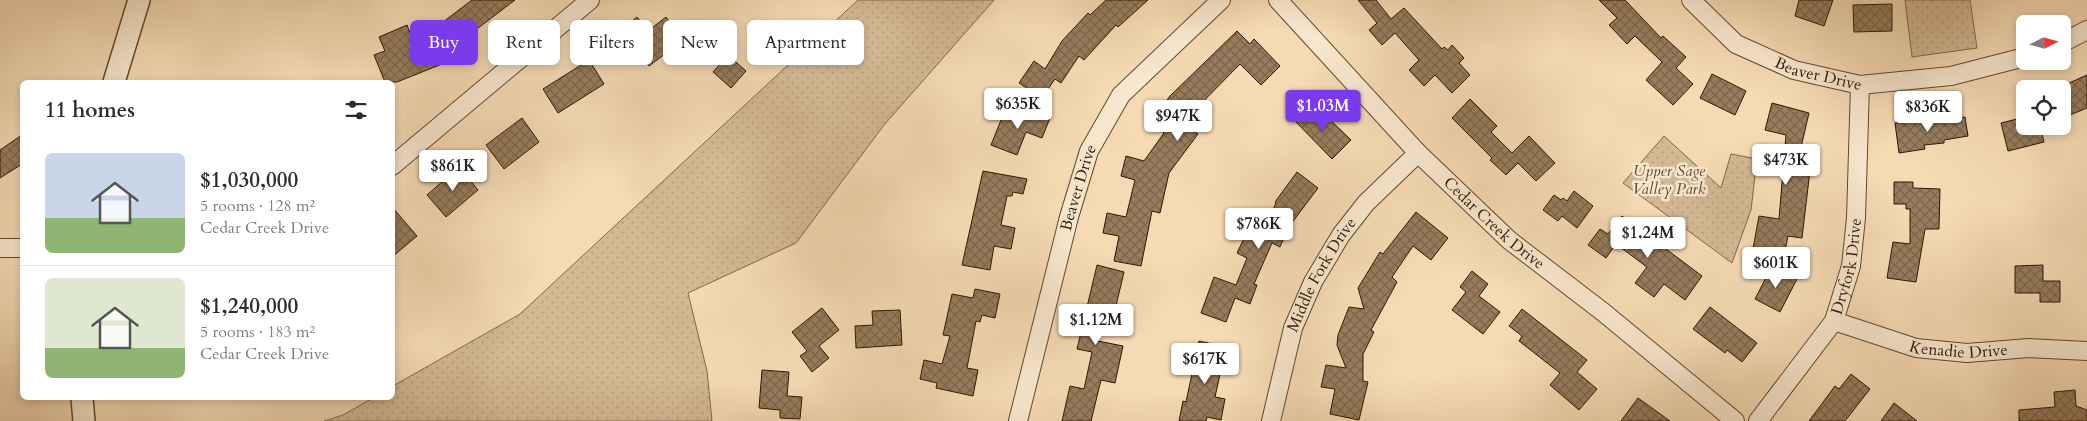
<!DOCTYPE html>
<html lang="en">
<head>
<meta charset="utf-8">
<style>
	:root { --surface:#fff; --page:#f7f7f7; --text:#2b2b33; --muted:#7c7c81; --line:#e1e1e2; --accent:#7c3aed }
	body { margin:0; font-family:Cardo,serif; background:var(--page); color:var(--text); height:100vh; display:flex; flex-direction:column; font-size:19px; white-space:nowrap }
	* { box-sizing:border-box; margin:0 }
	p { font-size:16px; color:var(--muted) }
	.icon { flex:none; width:28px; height:28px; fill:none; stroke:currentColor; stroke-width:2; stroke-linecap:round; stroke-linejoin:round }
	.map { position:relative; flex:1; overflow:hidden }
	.details { position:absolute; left:20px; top:80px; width:375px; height:320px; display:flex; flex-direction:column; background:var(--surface); border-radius:8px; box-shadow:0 2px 8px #0003 }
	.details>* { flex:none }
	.hud { position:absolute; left:410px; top:20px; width:475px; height:45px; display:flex; gap:10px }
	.needle { width:32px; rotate:84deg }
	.fabs { position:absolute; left:2016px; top:15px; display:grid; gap:10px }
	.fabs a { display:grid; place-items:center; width:55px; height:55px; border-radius:8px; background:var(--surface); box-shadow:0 2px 8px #0003; font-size:25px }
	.price { position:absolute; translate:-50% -42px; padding:0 11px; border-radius:5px; background:#fff; color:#222; font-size:16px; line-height:32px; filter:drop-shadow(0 1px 2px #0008) }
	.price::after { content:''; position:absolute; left:50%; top:30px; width:15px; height:11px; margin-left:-8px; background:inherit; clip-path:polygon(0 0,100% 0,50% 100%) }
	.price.active { background:var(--accent); color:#fff }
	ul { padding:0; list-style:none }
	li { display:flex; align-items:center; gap:15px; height:125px; padding:0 25px }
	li+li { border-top:1px solid var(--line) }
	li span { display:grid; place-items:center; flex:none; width:140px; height:100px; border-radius:8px; color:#555 }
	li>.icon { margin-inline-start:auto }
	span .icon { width:60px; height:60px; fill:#fffc; stroke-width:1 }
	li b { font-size:21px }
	h2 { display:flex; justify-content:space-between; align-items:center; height:60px; padding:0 25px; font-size:21px }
	.chip { padding:0 18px; border-radius:8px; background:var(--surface); box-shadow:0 2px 8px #0003; font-size:18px; line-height:45px }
	.chip.active { background:var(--accent); color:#fff }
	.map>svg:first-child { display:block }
	.green { fill:url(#green-dots); stroke:#82684a }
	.building { fill:url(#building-cross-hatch); stroke:#311700 }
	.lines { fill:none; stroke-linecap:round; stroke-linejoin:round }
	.minor-casing { stroke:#62482d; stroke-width:20 }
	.tertiary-casing { stroke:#62482d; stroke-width:24 }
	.minor { stroke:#f8e7ce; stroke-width:18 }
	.tertiary { stroke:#f8e7ce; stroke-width:21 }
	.labels { text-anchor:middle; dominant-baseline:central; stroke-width:5; stroke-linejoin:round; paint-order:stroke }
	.street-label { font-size:16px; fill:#311700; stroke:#f8e7ce }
	.park-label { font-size:16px; font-style:italic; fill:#62482d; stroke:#f8e7ce }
</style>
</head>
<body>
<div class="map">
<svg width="2087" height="421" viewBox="0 0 2087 421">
	<defs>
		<pattern id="green-dots" width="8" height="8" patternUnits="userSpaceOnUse" patternTransform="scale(1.25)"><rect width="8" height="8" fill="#d4b995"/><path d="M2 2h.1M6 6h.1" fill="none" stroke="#b69e7f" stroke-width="1.8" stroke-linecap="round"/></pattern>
		<pattern id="building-cross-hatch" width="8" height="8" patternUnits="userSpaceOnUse" patternTransform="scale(1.25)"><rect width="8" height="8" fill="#977c5e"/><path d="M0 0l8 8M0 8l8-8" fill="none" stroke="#7c654b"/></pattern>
	</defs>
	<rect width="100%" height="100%" fill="#f5dab4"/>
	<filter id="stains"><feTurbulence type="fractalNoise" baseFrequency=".004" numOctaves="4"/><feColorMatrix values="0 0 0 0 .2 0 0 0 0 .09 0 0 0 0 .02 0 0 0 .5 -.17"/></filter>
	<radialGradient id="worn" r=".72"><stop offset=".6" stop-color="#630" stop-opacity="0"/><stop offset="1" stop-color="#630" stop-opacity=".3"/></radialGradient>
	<g class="green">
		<polygon points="858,0 994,0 884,125 796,243 688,293 707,371 712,421 324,421 343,415 373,398 392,398 393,386 520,314"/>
		<polygon points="1905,0 1970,0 1977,48 1912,57"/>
		<polygon points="1664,136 1721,188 1731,154 1757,159 1751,210 1732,263 1623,183"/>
	</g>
	<g class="building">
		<polygon points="472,0 515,0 444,54 447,62 397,82 385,82 374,55 385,51 379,37 407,25 416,48 452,33 443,22"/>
		<polygon points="1106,0 1148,0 1118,27 1116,25 1084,60 1079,56 1061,83 1055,79 1042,98 1019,83 1034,61 1045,69 1062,41 1088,13 1090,15"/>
		<polygon points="1358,0 1376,0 1391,19 1404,8 1442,49 1444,47 1448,50 1452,45 1464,58 1459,63 1470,75 1452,93 1435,75 1424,86 1409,70 1419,60 1395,33 1382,45 1369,30 1377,23"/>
		<polygon points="1599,0 1625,0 1661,38 1663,36 1686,57 1676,68 1693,84 1673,105 1646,80 1662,62 1635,36 1627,44 1609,25 1617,18"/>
		<polygon points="1799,0 1833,0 1824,26 1795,16"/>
		<polygon points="1892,4 1892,31 1854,32 1853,5"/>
		<polygon points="637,17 648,31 666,17 683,40 649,66 621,30"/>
		<polygon points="1237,31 1250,44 1254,39 1280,66 1261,85 1240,64 1182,123 1198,134 1169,173 1160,213 1152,211 1141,266 1114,261 1119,236 1103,233 1107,213 1126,217 1135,180 1121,176 1126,156 1144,161 1164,133 1161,130 1164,127 1153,119 1170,96"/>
		<polygon points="728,55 746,71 731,88 713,72"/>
		<polygon points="589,60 604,84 558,113 543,89"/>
		<polygon points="1712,74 1746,91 1735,115 1700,98"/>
		<polygon points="2087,75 2087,108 2070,115 2062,98 2062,89 2058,88"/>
		<polygon points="1470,99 1497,126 1491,132 1512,153 1529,136 1555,163 1536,181 1518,163 1506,175 1490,160 1492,158 1452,118"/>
		<polygon points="1772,103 1809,113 1798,160 1811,162 1802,238 1788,236 1783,260 1752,254 1759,216 1779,219 1786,135 1765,130"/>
		<polygon points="1307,105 1321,119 1325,115 1351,140 1332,159 1294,120"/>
		<polygon points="1005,110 1028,120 1032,111 1050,118 1042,138 1026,132 1017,155 991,145"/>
		<polygon points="1941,117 1941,120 1965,117 1968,136 1944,140 1944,143 1924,145 1925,149 1899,153 1895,123"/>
		<polygon points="2025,117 2025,126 2040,126 2044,142 2008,151 2001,123"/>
		<polygon points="522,118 539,142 504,169 486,145"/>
		<polygon points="22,135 22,164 0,178 0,150"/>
		<polygon points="459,167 478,190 446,217 427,195"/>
		<polygon points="983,171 1027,179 1023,194 1013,192 1012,196 1007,196 1001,225 1015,228 1011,249 994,246 990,270 962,265"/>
		<polygon points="1297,172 1318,188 1288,228 1280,247 1272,243 1254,284 1257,285 1250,304 1235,298 1226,322 1201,313 1214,277 1236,285 1247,258 1237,253 1248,230 1261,236 1276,203 1275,202"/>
		<polygon points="1894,182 1913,182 1913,188 1940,189 1939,229 1925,229 1916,282 1887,278 1893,242 1910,244 1910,209 1906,209 1906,204 1894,204"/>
		<polygon points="1574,191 1593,206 1577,228 1562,216 1558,221 1543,210 1554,195 1561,200 1563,198 1567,201"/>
		<polygon points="392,207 417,236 392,257"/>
		<polygon points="1416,212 1448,238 1431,260 1413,246 1392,277 1397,282 1371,330 1374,332 1363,354 1363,381 1368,382 1359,420 1330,414 1335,389 1321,387 1326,365 1346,368 1337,345 1338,335 1349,307 1364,309 1358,288 1380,252 1383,254"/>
		<polygon points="1622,216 1702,276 1685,300 1664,284 1654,297 1635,283 1647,267 1616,244 1606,258 1588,245 1600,229 1608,234"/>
		<polygon points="1097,265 1124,272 1115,310 1106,308 1098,341 1123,346 1115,383 1101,380 1091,421 1062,421 1070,386 1084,389 1092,352 1077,349"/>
		<polygon points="2043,265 2043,281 2060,281 2060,302 2040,302 2040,293 2015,293 2015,266"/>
		<polygon points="1772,266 1797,279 1780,312 1755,299"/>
		<polygon points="1472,271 1488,284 1479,296 1500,312 1483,334 1452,310 1466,292 1460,287"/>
		<polygon points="975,289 1000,294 995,318 982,315 980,322 976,321 967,368 978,370 973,396 936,388 937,383 920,379 924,360 942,364 950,336 943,335 952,294 973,298"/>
		<polygon points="1710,307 1757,343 1742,362 1727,350 1725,353 1693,329"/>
		<polygon points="822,308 839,330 819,346 829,358 812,372 800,356 807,351 792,332"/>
		<polygon points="1522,309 1587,360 1577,372 1597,389 1579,410 1550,385 1560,373 1519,341 1522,336 1509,326"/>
		<polygon points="900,310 902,345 856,348 855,326 873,325 872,311"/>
		<polygon points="1199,341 1226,347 1215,397 1225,399 1221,420 1207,417 1206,421 1179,421 1183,401 1186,402"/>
		<polygon points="762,370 789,372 787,396 802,397 800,419 780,418 780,410 759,408"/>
		<polygon points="1851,374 1870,389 1845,421 1809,421 1835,386 1839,389"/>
		<polygon points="2075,390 2076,406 2087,410 2087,421 2019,421 2019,410 2055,407 2054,392"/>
		<polygon points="1638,398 1670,421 1621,421"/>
		<polygon points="1894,403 1917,421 1881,421"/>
	</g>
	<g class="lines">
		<g class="minor-casing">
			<g id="minor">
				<path id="s1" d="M1278,0L1418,153L1509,240L1603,312L1735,421"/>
				<path id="s2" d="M1691,0L1736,44L1794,70L1860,85L1951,76L2025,57"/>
				<polyline points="2062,43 2087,30"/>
				<polyline points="392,166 590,0"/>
				<polyline points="0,248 22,248"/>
				<path id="s3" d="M1834,321L1916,348L1967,353L2029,348L2087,351"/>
				<path id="s4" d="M1018,421L1069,217L1089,151L1121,95L1221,0"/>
				<path id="s5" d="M1271,421L1293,328L1313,282L1341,235L1366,203L1418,153"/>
				<path id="s6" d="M1758,421L1834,321L1851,266L1856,218L1860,85"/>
			</g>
		</g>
		<g class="tertiary-casing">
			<g id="tertiary">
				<polyline points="114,82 139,0"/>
				<polyline points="82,398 84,421"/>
			</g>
		</g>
		<use href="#minor" class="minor"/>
		<use href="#tertiary" class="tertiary"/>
	</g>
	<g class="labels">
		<g class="street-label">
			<text stroke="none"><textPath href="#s2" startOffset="151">Beaver Drive</textPath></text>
			<text stroke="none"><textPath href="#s4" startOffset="241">Beaver Drive</textPath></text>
			<text stroke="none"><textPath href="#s1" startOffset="311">Cedar Creek Drive</textPath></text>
			<text stroke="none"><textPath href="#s6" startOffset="182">Dryfork Drive</textPath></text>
			<text stroke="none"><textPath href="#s5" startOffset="156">Middle Fork Drive</textPath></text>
			<text stroke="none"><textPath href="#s3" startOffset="129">Kenadie Drive</textPath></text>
		</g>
		<g class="park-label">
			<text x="1669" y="171">Upper Sage<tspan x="1669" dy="18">Valley Park</tspan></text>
		</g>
	</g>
	<rect width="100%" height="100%" filter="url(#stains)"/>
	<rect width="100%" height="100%" fill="url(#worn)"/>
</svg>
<div class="fabs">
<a><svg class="needle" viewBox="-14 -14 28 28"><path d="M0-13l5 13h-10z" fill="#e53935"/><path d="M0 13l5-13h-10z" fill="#7c7c81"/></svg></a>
<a><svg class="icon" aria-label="locate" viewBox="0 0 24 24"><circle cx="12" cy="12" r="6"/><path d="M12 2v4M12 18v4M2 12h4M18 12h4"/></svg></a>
</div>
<b class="price" style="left:1018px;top:130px">$635K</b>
<b class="price active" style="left:1323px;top:132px">$1.03M</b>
<b class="price" style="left:1928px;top:133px">$836K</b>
<b class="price" style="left:1178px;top:142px">$947K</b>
<b class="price" style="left:1786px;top:186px">$473K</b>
<b class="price" style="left:453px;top:192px">$861K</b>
<b class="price" style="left:1259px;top:250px">$786K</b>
<b class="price" style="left:1648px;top:259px">$1.24M</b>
<b class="price" style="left:1776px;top:289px">$601K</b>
<b class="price" style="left:1096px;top:346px">$1.12M</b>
<b class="price" style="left:1205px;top:385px">$617K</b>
<div class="hud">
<a class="chip active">Buy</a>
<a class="chip">Rent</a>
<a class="chip">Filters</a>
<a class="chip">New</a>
<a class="chip">Apartment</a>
</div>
<section class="details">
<h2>11 homes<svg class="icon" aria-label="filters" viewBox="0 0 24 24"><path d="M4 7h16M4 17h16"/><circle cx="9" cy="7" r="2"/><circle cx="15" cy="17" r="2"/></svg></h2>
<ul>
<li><span style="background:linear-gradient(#c9d6e8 65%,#8fb573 0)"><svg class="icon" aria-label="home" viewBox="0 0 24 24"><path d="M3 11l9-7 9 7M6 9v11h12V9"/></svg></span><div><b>$1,030,000</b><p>5 rooms · 128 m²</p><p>Cedar Creek Drive</p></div></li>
<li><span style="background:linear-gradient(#dfe7d0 70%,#8fb573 0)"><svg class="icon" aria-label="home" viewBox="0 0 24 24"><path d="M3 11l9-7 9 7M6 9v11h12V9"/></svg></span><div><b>$1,240,000</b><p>5 rooms · 183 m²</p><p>Cedar Creek Drive</p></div></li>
</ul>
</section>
</div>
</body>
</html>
